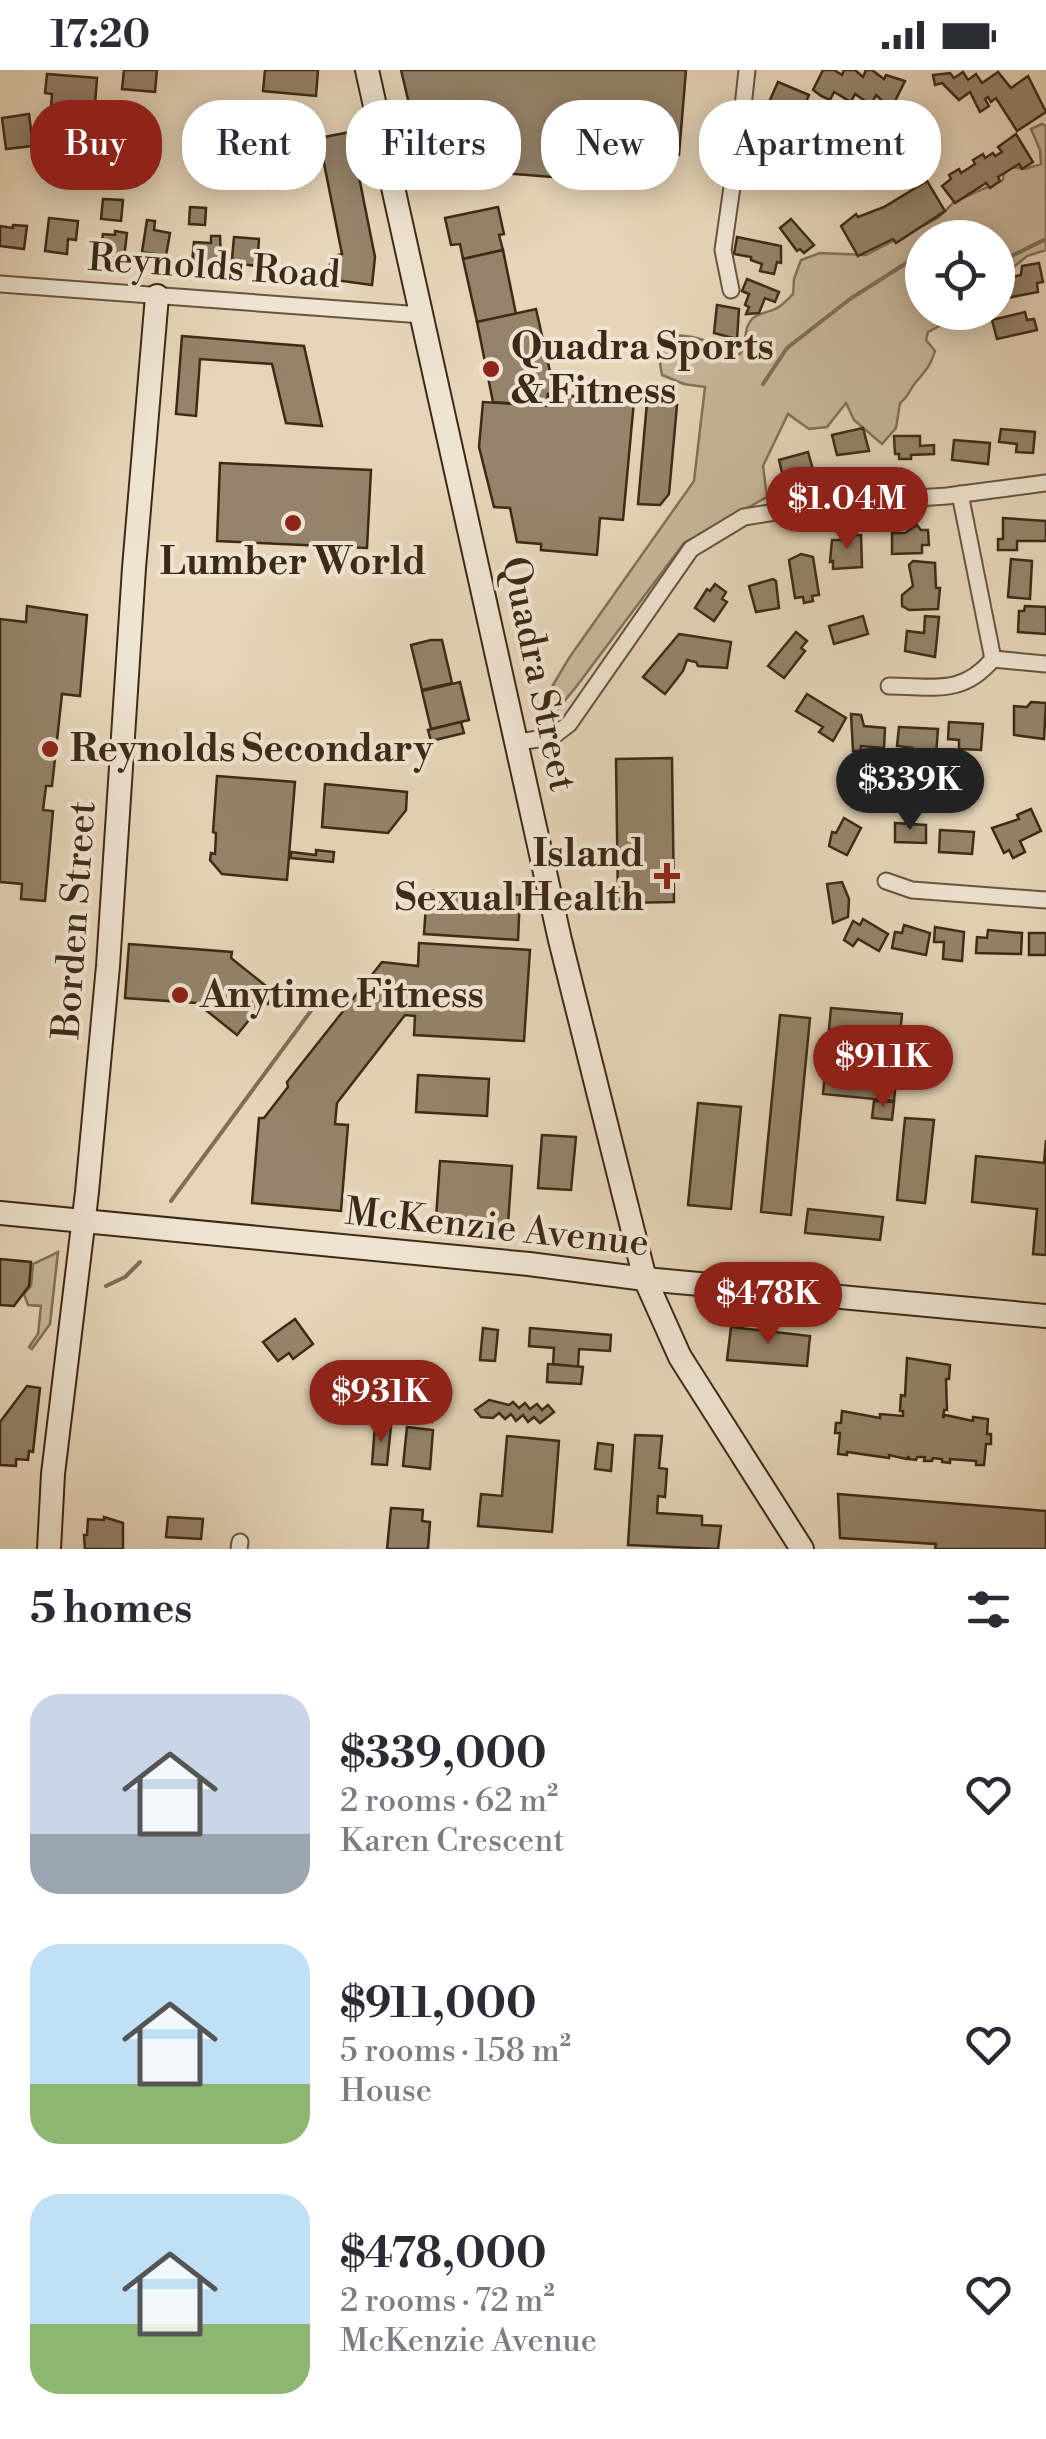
<!DOCTYPE html>
<html lang="en">
<head>
<meta charset="utf-8">
<style>
	:root { --surface:#fff; --page:#f2f2f3; --text:#2b2b33; --muted:#7c7c81; --accent:#8f2418 }
	body { margin:0; font-family:"Libre Bodoni",serif; background:var(--page); color:var(--text); height:100vh; display:flex; flex-direction:column; font-size:38px; white-space:nowrap }
	* { box-sizing:border-box; margin:0 }
	p { font-size:32px; color:var(--muted) }
	.icon { flex:none; width:55px; height:55px; fill:none; stroke:currentColor; stroke-width:2; stroke-linecap:round; stroke-linejoin:round }
	.map { position:relative; height:1479px; overflow:hidden }
	.details { display:flex; flex-direction:column; background:var(--surface); flex:1 }
	.details>* { flex:none }
	.banner { position:absolute; left:30px; top:30px; width:988px; height:90px; display:flex; gap:20px }
	.tools { position:absolute; left:905px; top:150px; display:grid; gap:20px }
	.tools a { display:grid; place-items:center; width:110px; height:110px; border-radius:50%; background:var(--surface); box-shadow:0 5px 25px #0003; font-size:50px }
	.price { position:absolute; translate:-50% -85px; padding:0 22px; border-radius:35px; background:var(--accent); color:#fff; font-size:32px; line-height:65px; filter:drop-shadow(0 2px 5px #0008) }
	.price::after { content:''; position:absolute; left:50%; top:60px; width:30px; height:22px; margin-left:-15px; background:inherit; clip-path:polygon(0 0,100% 0,50% 100%) }
	.price.active { background:#222; color:#fff }
	ul { padding:0; list-style:none }
	li { display:flex; align-items:center; gap:30px; height:250px; padding:0 30px }
	li span { display:grid; place-items:center; flex:none; width:280px; height:200px; border-radius:30px; color:#555 }
	li>.icon { margin-inline-start:auto }
	span .icon { width:120px; height:120px; fill:#fffc; stroke-width:1 }
	li b { font-size:42px }
	h2 { display:flex; justify-content:space-between; align-items:center; height:120px; padding:0 30px; font-size:42px }
	.pill { padding:0 35px; border-radius:40px; background:var(--surface); box-shadow:0 5px 25px #0003; font-size:35px; line-height:90px }
	.pill.active { background:var(--accent); color:#fff }
	.status { display:flex; justify-content:space-between; align-items:center; height:70px; padding:0 50px; background:var(--surface); direction:ltr }
	.status svg { height:28px; fill:currentColor }
	.map>svg:first-child { display:block }
	.green { fill:#c9b89d; stroke:#83715a; stroke-width:2.5 }
	.lines { fill:none; stroke-linecap:round; stroke-linejoin:round }
	.stream { stroke:#806e57; stroke-width:4 }
	.building { fill:#95836b; stroke:#3d2a16; stroke-width:2.5 }
	.street-casing { stroke:#67553f; stroke-width:19 }
	.secondary-casing { stroke:#3d2a16; stroke-width:26 }
	.street { stroke:#efe4d2; stroke-width:15 }
	.secondary { stroke:#efe4d2; stroke-width:22 }
	.poi-dot { fill:#8f2418; stroke:#efe4d2; stroke-width:4 }
	.labels { text-anchor:middle; dominant-baseline:central; stroke-width:8; stroke-linejoin:round; paint-order:stroke }
	.street-label { font-size:38px; fill:#3d2a16; stroke:#efe4d2 }
	.poi-label { font-size:38px; font-weight:bold; fill:#3d2a16; stroke:#efe4d2; text-anchor:start }
</style>
</head>
<body>
<div class="status"><b>17:20</b><svg viewBox="0 0 49 12"><path d="M0 12V9h3v3zM5 12V6h3v6zM10 12V3h3v9zM15 12V0h3v12zM26 1h20v11H26zM47 4h2v5h-2z"/></svg></div>
<div class="map">
<svg width="1046" height="1479" viewBox="0 0 1046 1479">
	<rect width="100%" height="100%" fill="#e6d5b9"/>
	<filter id="stains"><feTurbulence type="fractalNoise" baseFrequency=".002" numOctaves="4"/><feColorMatrix values="0 0 0 0 .2 0 0 0 0 .09 0 0 0 0 .02 0 0 0 .5 -.17"/></filter>
	<radialGradient id="worn" r=".72"><stop offset=".6" stop-color="#630" stop-opacity="0"/><stop offset="1" stop-color="#630" stop-opacity=".3"/></radialGradient>
	<g class="green">
		<path d="M1042,54L1046,56V180L1027,186L998,210V168H922V242L965,243L928,262L926,270L935,281C930,297 926,300 916,312C909,320 909,326 900,333L896,358L882,374L854,350L846,333L827,357L809,359L788,344L763,396L767,427L684,473L576,617L551,647L544,648L540,637L569,588L694,411L705,317L684,314L662,305L658,282L665,265C692,265 712,268 730,289C753,283 739,263 752,249C758,243 767,243 775,239C782,236 787,230 793,224L794,209L801,190L820,183L866,185L938,148L954,132L1003,110L1004,102L1011,97L1025,99L1041,94L1040,80L1031,59Z"/>
		<polygon points="58,1182 50,1254 32,1279 29,1277 38,1264 41,1236 28,1235 24,1224 31,1216 33,1194"/>
	</g>
	<g class="lines">
		<g class="stream">
			<polyline points="1001,191 1046,169"/>
			<polyline points="763,314 787,278 850,229 922,183"/>
			<polyline points="171,1131 327,919"/>
			<polyline points="106,1216 125,1207 140,1192"/>
		</g>
	</g>
	<g class="building">
		<polygon points="124,0 157,0 155,22 122,19"/>
		<polygon points="265,0 318,0 316,26 263,21"/>
		<polygon points="401,0 686,0 679,85 606,79 602,111 428,97 433,44 411,42"/>
		<polygon points="823,0 834,0 842,5 844,0 855,0 863,7 866,0 872,0 884,9 886,5 905,11 891,39 876,25 871,35 855,24 851,32 834,22 830,30 821,26 813,20"/>
		<polygon points="963,2 968,10 976,4 982,13 998,2 1011,18 1028,6 1046,42 1017,61 996,28 991,32 988,27 985,29 989,36 980,42 970,22 959,30 942,13 935,15 933,5 950,3 954,8"/>
		<polygon points="47,4 97,8 91,88 77,86 73,99 65,98 63,85 55,85 57,65 49,64 52,24 45,23"/>
		<polygon points="778,12 809,25 786,79 760,69 774,43 766,39"/>
		<polygon points="29,44 33,76 6,79 2,48"/>
		<polygon points="218,56 272,60 268,119 213,115"/>
		<polygon points="350,62 375,187 372,215 328,209 331,187 342,184 319,68"/>
		<polygon points="1016,64 1033,92 1022,99 1019,94 998,107 1000,111 990,118 986,113 955,133 942,116 951,109 949,105 959,99 961,103 975,94 973,90 983,84 985,88 993,83 995,86 1002,82 998,77"/>
		<polygon points="854,76 854,79 865,79 865,100 854,100 854,111 836,111 836,107 817,111 817,107 806,107 806,80"/>
		<polygon points="927,111 945,141 896,173 893,169 858,186 841,156 856,144 858,147 884,137"/>
		<polygon points="103,129 123,130 121,151 101,149"/>
		<polygon points="190,137 206,138 205,155 189,154"/>
		<polygon points="498,137 504,164 499,165 503,180 463,189 460,174 451,175 445,148"/>
		<polygon points="49,148 78,151 76,170 68,169 67,184 45,181"/>
		<polygon points="791,149 814,175 804,183 800,179 797,181 780,158"/>
		<polygon points="147,150 155,151 154,160 170,163 166,186 142,182"/>
		<polygon points="13,155 27,156 24,179 0,176 0,156 13,158"/>
		<polygon points="115,161 127,163 124,188 100,184 103,164 115,165"/>
		<polygon points="211,166 220,166 221,191 215,190 214,195 192,193 194,172 211,173"/>
		<polygon points="234,167 259,169 257,196 241,194 241,190 232,189"/>
		<polygon points="737,167 781,176 781,193 777,192 774,204 760,201 762,194 751,190 751,187 734,184"/>
		<polygon points="503,180 516,244 477,252 463,189"/>
		<polygon points="1039,193 1043,212 1037,213 1038,222 1007,228 1003,209 1021,205 1022,196"/>
		<polygon points="747,209 779,222 775,232 765,228 759,243 746,244 749,237 745,235 749,224 742,221"/>
		<polygon points="717,235 739,239 737,269 714,263"/>
		<polygon points="536,239 555,324 548,324 547,336 493,332 477,252"/>
		<polygon points="1025,242 1027,250 1034,249 1037,260 997,269 992,250"/>
		<polygon points="182,266 304,276 322,356 286,353 272,294 200,289 196,346 176,344"/>
		<polygon points="548,324 634,331 623,450 600,448 597,485 541,480 541,474 517,472 510,438 494,437 479,377 483,332 547,336"/>
		<polygon points="647,332 677,335 669,424 660,435 638,434"/>
		<polygon points="863,358 869,381 837,385 832,365"/>
		<polygon points="1001,359 1035,362 1033,383 1016,382 1017,374 999,372"/>
		<polygon points="894,366 920,366 920,376 934,375 934,384 911,385 911,389 899,389 899,384 895,384"/>
		<polygon points="954,370 990,373 988,394 952,390"/>
		<polygon points="808,382 814,403 784,411 779,390"/>
		<polygon points="220,393 371,400 367,478 217,471"/>
		<polygon points="1003,448 1046,451 1046,471 1017,471 1017,480 998,480 998,469 1003,469"/>
		<polygon points="917,455 921,460 928,460 929,475 922,475 922,483 892,484 892,463 905,463"/>
		<polygon points="861,465 862,497 833,499 833,491 830,492 832,470 841,470 841,466"/>
		<polygon points="801,484 813,487 819,525 812,526 813,531 804,533 803,527 795,528 789,490"/>
		<polygon points="1011,489 1032,491 1030,529 1008,527"/>
		<polygon points="913,491 935,493 936,518 940,518 938,539 909,540 902,536 902,525 913,516 909,495"/>
		<polygon points="773,509 776,511 779,538 756,542 749,516"/>
		<polygon points="715,514 726,522 722,529 727,532 714,551 695,538 707,519 710,521"/>
		<polygon points="27,536 87,545 80,626 62,624 52,716 46,716 43,740 53,741 45,831 21,829 22,814 0,812 0,549 26,552"/>
		<polygon points="1025,536 1046,537 1046,564 1018,562 1019,541 1024,541"/>
		<polygon points="863,546 868,564 834,574 829,556"/>
		<polygon points="925,546 939,547 935,587 905,581 907,561 924,563"/>
		<polygon points="796,562 807,571 801,578 805,581 784,608 768,596"/>
		<polygon points="679,564 731,572 727,598 698,596 696,592 687,590 683,601 665,624 643,607"/>
		<polygon points="431,570 442,570 452,613 422,620 411,575"/>
		<polygon points="460,612 469,650 431,659 422,621"/>
		<polygon points="807,624 846,648 833,671 819,662 823,657 796,641"/>
		<polygon points="1031,632 1046,633 1044,669 1014,665 1014,636 1027,637"/>
		<polygon points="851,644 861,645 864,656 885,658 884,678 861,676 861,681 853,681"/>
		<polygon points="461,652 464,663 431,671 428,660"/>
		<polygon points="949,652 983,654 981,680 959,679 959,670 948,669"/>
		<polygon points="899,657 938,659 936,684 913,682 913,678 897,676"/>
		<polygon points="672,688 674,832 618,833 616,689"/>
		<polygon points="217,706 295,712 287,810 222,804 210,790 211,783 215,784 216,763 213,762"/>
		<polygon points="325,714 407,722 406,740 388,763 322,757"/>
		<polygon points="1031,739 1041,761 1020,771 1025,782 1013,788 1009,780 1004,783 992,758 1019,749 1017,745"/>
		<polygon points="844,748 861,758 847,785 829,776 832,762 836,763"/>
		<polygon points="895,753 926,755 926,773 895,772"/>
		<polygon points="940,760 974,762 972,784 939,782"/>
		<polygon points="316,780 334,782 333,792 291,788 291,782 316,785"/>
		<polygon points="842,812 849,829 848,847 833,853 827,814"/>
		<polygon points="427,820 520,825 518,870 424,864"/>
		<polygon points="863,849 888,864 879,881 858,869 853,876 844,870 853,851 860,855"/>
		<polygon points="904,855 930,863 926,885 892,878 895,862 902,863"/>
		<polygon points="935,857 964,862 962,891 943,889 944,872 934,872"/>
		<polygon points="988,860 1022,863 1021,884 976,883 977,867 987,868"/>
		<rect x="1029" y="863" width="17" height="22"/>
		<polygon points="419,873 530,880 524,971 414,965 415,946 405,945 337,1033 335,1054 348,1055 341,1141 252,1133 259,1048 264,1048 288,1017 287,1012 382,892 418,896"/>
		<polygon points="129,874 232,882 231,888 276,924 268,934 264,931 237,965 197,933 125,928"/>
		<polygon points="831,938 902,944 894,1031 823,1024"/>
		<polygon points="780,945 810,948 791,1145 761,1142"/>
		<polygon points="418,1005 489,1009 487,1046 416,1042"/>
		<polygon points="874,1031 894,1032 892,1050 872,1048"/>
		<polygon points="698,1033 741,1037 731,1139 688,1135"/>
		<polygon points="905,1048 934,1050 925,1133 897,1130"/>
		<polygon points="542,1065 576,1067 571,1120 538,1118"/>
		<polygon points="1046,1070 1046,1185 1033,1184 1037,1139 972,1132 976,1086 1044,1093"/>
		<polygon points="440,1091 512,1096 508,1154 436,1148"/>
		<polygon points="808,1139 883,1147 880,1170 805,1163"/>
		<polygon points="0,1189 31,1192 29,1216 14,1236 0,1235"/>
		<polygon points="295,1249 313,1274 293,1289 289,1283 278,1291 263,1272"/>
		<polygon points="731,1257 810,1266 807,1296 727,1290"/>
		<polygon points="483,1258 498,1260 495,1291 480,1290"/>
		<polygon points="530,1258 611,1265 610,1281 579,1279 578,1297 553,1294 554,1278 529,1276"/>
		<polygon points="907,1288 950,1295 949,1309 946,1309 947,1340 944,1340 943,1348 945,1345 973,1351 973,1347 988,1349 987,1364 991,1364 991,1374 986,1374 984,1395 976,1395 976,1391 950,1389 950,1393 942,1392 942,1389 933,1388 932,1391 924,1391 925,1387 917,1387 916,1390 908,1389 909,1386 907,1389 889,1385 889,1388 847,1382 847,1385 838,1384 840,1363 835,1363 836,1353 841,1353 842,1341 880,1348 880,1344 903,1346 903,1341 900,1341 901,1325 905,1326"/>
		<polygon points="548,1294 583,1297 581,1314 547,1312"/>
		<polygon points="27,1316 40,1318 33,1382 29,1381 28,1390 16,1389 16,1396 0,1395 0,1352"/>
		<polygon points="489,1330 509,1335 513,1332 519,1338 525,1333 530,1339 537,1334 542,1340 548,1335 554,1342 540,1353 534,1347 528,1352 523,1345 516,1351 511,1344 505,1349 499,1343 493,1348 481,1347 475,1340"/>
		<polygon points="406,1332 433,1334 432,1352 404,1350"/>
		<polygon points="375,1355 391,1356 387,1395 372,1394"/>
		<polygon points="407,1357 433,1360 430,1399 403,1396"/>
		<polygon points="635,1365 662,1366 659,1398 667,1399 665,1427 658,1426 657,1443 702,1446 702,1455 721,1456 718,1479 628,1475"/>
		<polygon points="507,1366 559,1371 552,1462 478,1456 481,1424 502,1426"/>
		<polygon points="598,1373 613,1375 611,1401 595,1399"/>
		<polygon points="838,1424 1046,1441 1046,1479 935,1479 936,1474 840,1468"/>
		<polygon points="391,1438 423,1440 422,1451 430,1452 428,1479 387,1479"/>
		<polygon points="104,1447 123,1453 123,1479 85,1479 84,1465 87,1465 88,1449 104,1450"/>
		<polygon points="168,1447 203,1449 201,1469 166,1467"/>
	</g>
	<g class="lines">
		<g class="street-casing">
			<g id="street">
				<polyline points="0,214 422,245"/>
				<polyline points="731,220 723,180 733,110 754,86 740,64 747,0"/>
				<polyline points="960,424 993,589"/>
				<polyline points="993,589 1046,594"/>
				<path d="M889,616C934,616 962,626 993,589"/>
				<polyline points="518,672 552,667 569,654 691,479 744,447 828,434 947,426 1046,413"/>
				<polyline points="886,811 912,820 1046,830"/>
				<polyline points="239,1479 240,1472"/>
			</g>
		</g>
		<g class="secondary-casing">
			<g id="secondary">
				<polyline points="367,0 560,870 645,1209 680,1287 802,1479"/>
				<polyline points="0,1143 529,1194 645,1209 1046,1246"/>
				<polyline points="49,1479 53,1404 87,1122 108,896 134,498 157,226"/>
			</g>
		</g>
		<use href="#street" class="street"/>
		<use href="#secondary" class="secondary"/>
	</g>
	<g class="poi-dot">
		<circle cx="491" cy="299" r="10"/>
		<circle cx="293" cy="453" r="10"/>
		<circle cx="50" cy="679" r="10"/>
		<path d="M662 791h10v10h10v10h-10v10h-10v-10h-10v-10h10z"/>
		<circle cx="180" cy="925" r="10"/>
	</g>
	<g class="labels">
		<g class="street-label">
			<text transform="translate(214 197) rotate(4)">Reynolds Road</text>
			<text transform="translate(538 604) rotate(78)">Quadra Street</text>
			<text transform="translate(75 850) rotate(-86)">Borden Street</text>
			<text transform="translate(497 1158) rotate(6)">McKenzie Avenue</text>
		</g>
		<g class="poi-label">
			<text x="511" y="277">Quadra Sports<tspan x="511" dy="44">&amp; Fitness</tspan></text>
			<text x="293" y="492" text-anchor="middle">Lumber World</text>
			<text x="70" y="679">Reynolds Secondary</text>
			<text x="644" y="784" text-anchor="end">Island<tspan x="644" dy="44">Sexual Health</tspan></text>
			<text x="200" y="925">Anytime Fitness</text>
		</g>
	</g>
	<rect width="100%" height="100%" filter="url(#stains)"/>
	<rect width="100%" height="100%" fill="url(#worn)"/>
</svg>
<div class="tools">
<a><svg class="icon" aria-label="locate" viewBox="0 0 24 24"><circle cx="12" cy="12" r="6"/><path d="M12 2v4M12 18v4M2 12h4M18 12h4"/></svg></a>
</div>
<b class="price" style="left:847px;top:482px">$1.04M</b>
<b class="price active" style="left:910px;top:763px">$339K</b>
<b class="price" style="left:883px;top:1040px">$911K</b>
<b class="price" style="left:768px;top:1277px">$478K</b>
<b class="price" style="left:381px;top:1375px">$931K</b>
<div class="banner">
<a class="pill active">Buy</a>
<a class="pill">Rent</a>
<a class="pill">Filters</a>
<a class="pill">New</a>
<a class="pill">Apartment</a>
</div>
</div>
<section class="details">
<h2>5 homes<svg class="icon" aria-label="filters" viewBox="0 0 24 24"><path d="M4 7h16M4 17h16"/><circle cx="9" cy="7" r="2"/><circle cx="15" cy="17" r="2"/></svg></h2>
<ul>
<li><span style="background:linear-gradient(#c9d6e8 70%,#9aa5b1 0)"><svg class="icon" aria-label="home" viewBox="0 0 24 24"><path d="M3 11l9-7 9 7M6 9v11h12V9"/></svg></span><div><b>$339,000</b><p>2 rooms · 62 m²</p><p>Karen Crescent</p></div><svg class="icon" aria-label="heart" viewBox="0 0 24 24"><path d="M12 20l-8-8c-3-5 5-10 8-4 3-6 11-1 8 4z"/></svg></li>
<li><span style="background:linear-gradient(#bfe0f5 70%,#8fb573 0)"><svg class="icon" aria-label="home" viewBox="0 0 24 24"><path d="M3 11l9-7 9 7M6 9v11h12V9"/></svg></span><div><b>$911,000</b><p>5 rooms · 158 m²</p><p>House</p></div><svg class="icon" aria-label="heart" viewBox="0 0 24 24"><path d="M12 20l-8-8c-3-5 5-10 8-4 3-6 11-1 8 4z"/></svg></li>
<li><span style="background:linear-gradient(#bfe0f5 65%,#8fb573 0)"><svg class="icon" aria-label="home" viewBox="0 0 24 24"><path d="M3 11l9-7 9 7M6 9v11h12V9"/></svg></span><div><b>$478,000</b><p>2 rooms · 72 m²</p><p>McKenzie Avenue</p></div><svg class="icon" aria-label="heart" viewBox="0 0 24 24"><path d="M12 20l-8-8c-3-5 5-10 8-4 3-6 11-1 8 4z"/></svg></li>
</ul>
</section>
</body>
</html>
